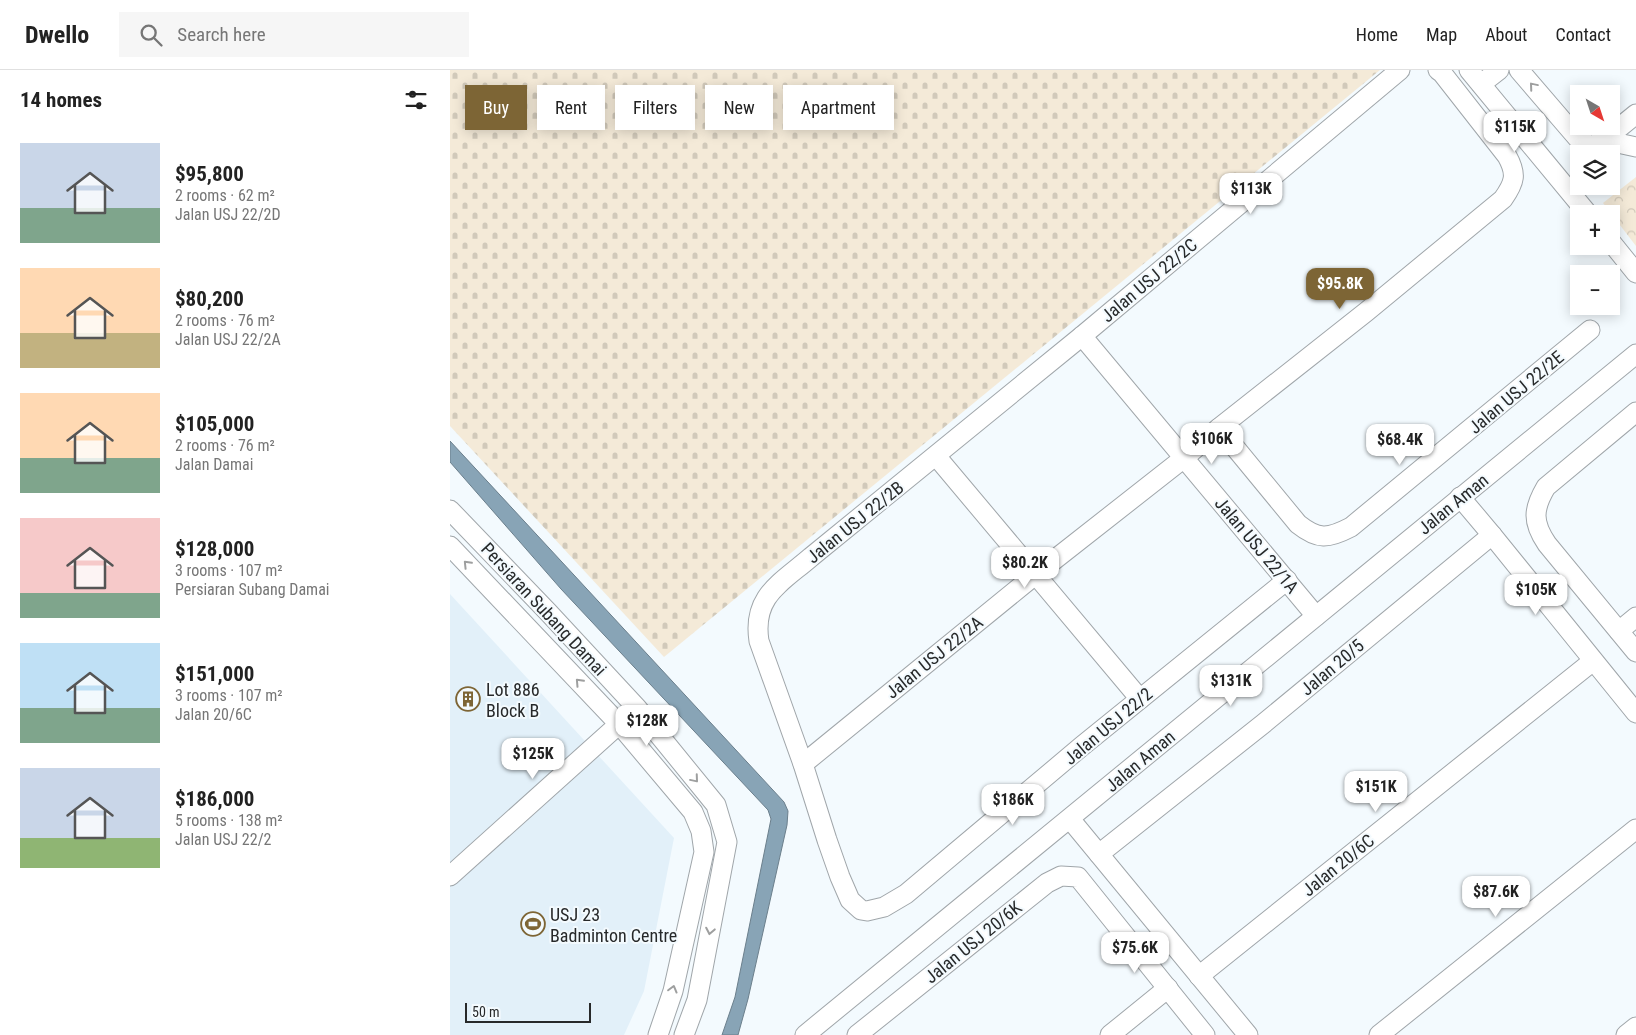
<!DOCTYPE html>
<html lang="en">
<head>
<meta charset="utf-8">
<style>
	:root { --surface:#fff; --page:#f6f6f6; --text:#222; --muted:#767676; --line:#e0e0e0; --accent:#7d6535 }
	body { margin:0; font-family:"Roboto Condensed",sans-serif; background:var(--page); color:var(--text); height:100vh; display:flex; flex-direction:column; font-size:19px; white-space:nowrap }
	* { box-sizing:border-box; margin:0 }
	p { font-size:16px; color:var(--muted) }
	.icon { flex:none; width:28px; height:28px; fill:none; stroke:currentColor; stroke-width:2; stroke-linecap:round; stroke-linejoin:round }
	.map { position:relative; flex:1; overflow:hidden }
	.details { display:flex; flex-direction:column; background:var(--surface); width:450px }
	.details>* { flex:none }
	.hud { position:absolute; left:15px; top:15px; width:475px; height:45px; display:flex; gap:10px }
	.needle { width:32px; rotate:141deg }
	.tools { position:absolute; left:1120px; top:15px; display:grid; gap:10px }
	.tools a { display:grid; place-items:center; width:50px; height:50px; border-radius:0px; background:var(--surface); box-shadow:0 2px 12px #0003; font-size:25px }
	.scale { position:absolute; left:15px; bottom:12px; width:126px; box-sizing:border-box; padding-left:5px; border:2px solid #27292a; border-top:0; font-size:14px; line-height:18px; white-space:nowrap; color:#27292a; -webkit-text-stroke:4px #f3fafe; paint-order:stroke }
	.price { position:absolute; translate:-50% -42px; padding:0 11px; border-radius:10px; background:#fff; color:#222; font-size:16px; line-height:32px; filter:drop-shadow(0 1px 2px #0008) }
	.price::after { content:''; position:absolute; left:50%; top:30px; width:15px; height:11px; margin-left:-8px; background:inherit; clip-path:polygon(0 0,100% 0,50% 100%) }
	.price.selected { background:var(--accent); color:#fff }
	ul { padding:0; list-style:none }
	li { display:flex; align-items:center; gap:15px; height:125px; padding:0 20px }
	li span { display:grid; place-items:center; flex:none; width:140px; height:100px; border-radius:0px; color:#555 }
	li>.icon { margin-inline-start:auto }
	span .icon { width:60px; height:60px; fill:#fffc; stroke-width:1 }
	li b { font-size:21px }
	h2 { display:flex; justify-content:space-between; align-items:center; height:60px; padding:0 20px; font-size:21px }
	.tag { padding:0 18px; border-radius:0px; background:var(--surface); box-shadow:0 2px 12px #0003; font-size:18px; line-height:45px }
	.tag.selected { background:var(--accent); color:#fff }
	header { display:flex; align-items:center; gap:30px; box-sizing:border-box; height:70px; padding:0 25px; background:var(--surface); border-bottom:1px solid var(--line) }
	header strong { font-size:24px }
	nav { display:flex; gap:28px; margin-inline-start:auto; font-size:18px }
	.search { width:350px; height:45px; background:var(--page); display:flex; align-items:center; gap:12px; box-sizing:border-box; padding:0 18px; border-radius:0px; color:var(--muted); font-size:19px }
	main { display:flex; flex:1; min-height:0 }
	.map>svg:first-child { display:block }
	.built { fill:#e2f0f9 }
	.cemetery { fill:url(#cemetery-stones) }
	.park { fill:url(#park-crowns) }
	.water { fill:#88a4b6; stroke:#6b7f8c }
	.lines { fill:none; stroke-linecap:round; stroke-linejoin:round }
	.minor-casing { stroke:#a0a6aa; stroke-width:21 }
	.minor { stroke:#fff; stroke-width:19 }
	.oneway { stroke:#9e9f9f }
	.labels { text-anchor:middle; dominant-baseline:central; stroke-width:4; stroke-linejoin:round; paint-order:stroke }
	.street-label { font-size:18px; fill:#27292a; stroke:#f3fafe }
	.poi-label { font-size:18px; fill:#27292a; stroke:#f3fafe; text-anchor:start }
</style>
</head>
<body>
<header>
<strong>Dwello</strong>
<div class="search"><svg class="icon" aria-label="search" viewBox="0 0 24 24"><circle cx="10" cy="10" r="6"/><path d="M15 15l6 6"/></svg>Search here</div>
<nav><a>Home</a><a>Map</a><a>About</a><a>Contact</a></nav>
</header>
<main>
<section class="details">
<h2>14 homes<svg class="icon" aria-label="filters" viewBox="0 0 24 24"><path d="M4 7h16M4 17h16"/><circle cx="9" cy="7" r="2"/><circle cx="15" cy="17" r="2"/></svg></h2>
<ul>
<li><span style="background:linear-gradient(#c9d6e8 65%,#7fa58c 0)"><svg class="icon" aria-label="home" viewBox="0 0 24 24"><path d="M3 11l9-7 9 7M6 9v11h12V9"/></svg></span><div><b>$95,800</b><p>2 rooms · 62 m²</p><p>Jalan USJ 22/2D</p></div></li>
<li><span style="background:linear-gradient(#ffd9b3 65%,#c2b280 0)"><svg class="icon" aria-label="home" viewBox="0 0 24 24"><path d="M3 11l9-7 9 7M6 9v11h12V9"/></svg></span><div><b>$80,200</b><p>2 rooms · 76 m²</p><p>Jalan USJ 22/2A</p></div></li>
<li><span style="background:linear-gradient(#ffd9b3 65%,#7fa58c 0)"><svg class="icon" aria-label="home" viewBox="0 0 24 24"><path d="M3 11l9-7 9 7M6 9v11h12V9"/></svg></span><div><b>$105,000</b><p>2 rooms · 76 m²</p><p>Jalan Damai</p></div></li>
<li><span style="background:linear-gradient(#f6c9c9 75%,#7fa58c 0)"><svg class="icon" aria-label="home" viewBox="0 0 24 24"><path d="M3 11l9-7 9 7M6 9v11h12V9"/></svg></span><div><b>$128,000</b><p>3 rooms · 107 m²</p><p>Persiaran Subang Damai</p></div></li>
<li><span style="background:linear-gradient(#bfe0f5 65%,#7fa58c 0)"><svg class="icon" aria-label="home" viewBox="0 0 24 24"><path d="M3 11l9-7 9 7M6 9v11h12V9"/></svg></span><div><b>$151,000</b><p>3 rooms · 107 m²</p><p>Jalan 20/6C</p></div></li>
<li><span style="background:linear-gradient(#c9d6e8 70%,#8fb573 0)"><svg class="icon" aria-label="home" viewBox="0 0 24 24"><path d="M3 11l9-7 9 7M6 9v11h12V9"/></svg></span><div><b>$186,000</b><p>5 rooms · 138 m²</p><p>Jalan USJ 22/2</p></div></li>
</ul>
</section>
<div class="map">
<svg width="1186" height="965" viewBox="0 0 1186 965">
	<defs>
		<pattern id="cemetery-stones" width="16" height="16" patternUnits="userSpaceOnUse" patternTransform="scale(1.25)"><rect width="16" height="16" fill="#f4ead8"/><path d="M2 7V4a2 2 0 0 1 4 0v3zM10 15v-3a2 2 0 0 1 4 0v3z" fill="#d1c9ba"/></pattern>
		<pattern id="park-crowns" width="20" height="18" patternUnits="userSpaceOnUse" patternTransform="scale(1.25)"><rect width="20" height="18" fill="#f4ead8"/><path d="M2 6a3 3 0 1 1 6 0M12 15a3 3 0 1 1 6 0" fill="none" stroke="#d1c9ba"/></pattern>
	</defs>
	<rect width="100%" height="100%" fill="#f3fafe"/>
	<polygon class="built" points="0,524 224,768 194,921 174,965 0,965"/>
	<polygon class="cemetery" points="0,0 930,0 214,587 0,356"/>
	<polygon class="park" points="1186,107 1186,176 1153,133"/>
	<polygon class="water" points="0,371 334,732 338,741 337,755 298,929 288,965 272,965 285,927 321,749 318,740 111,519 0,392"/>
	<g class="lines">
		<g class="minor-casing">
			<g id="minor">
				<polyline points="1019,0 1138,144"/>
				<path d="M1069,0L1130,71C1139,76 1145,76 1154,70L1186,77"/>
				<polyline points="1031,14 1049,0"/>
				<polyline points="1154,70 1186,44"/>
				<polyline points="1161,172 1186,203"/>
				<polyline points="632,266 866,546"/>
				<path d="M1186,342L1096,417C1083,439 1082,452 1097,474L1186,582"/>
				<path d="M769,358L848,454C868,470 878,469 901,457L1140,260"/>
				<polyline points="486,386 690,629"/>
				<polyline points="1010,427 1042,465 1186,643"/>
				<polyline points="0,440 98,542 187,638 266,735 277,772 247,930 234,965"/>
				<polyline points="0,476 169,654 243,742 251,761 254,782 223,921 208,965"/>
				<path d="M837,510L632,676L456,824L434,837L417,841L411,840L400,830L390,807L377,770L353,694L309,571C302,526 331,513 361,487L632,266L950,0"/>
				<polyline points="1169,561 1186,547"/>
				<path d="M353,694L585,505L734,388L769,358L916,242L1053,129C1065,112 1067,104 1057,86L992,3L988,0"/>
				<polyline points="620,749 798,965"/>
				<polyline points="649,784 813,654 1042,465"/>
				<polyline points="0,806 177,647"/>
				<polyline points="749,906 1143,591"/>
				<polyline points="355,965 1186,284"/>
				<polyline points="407,965 597,813 611,806 628,807 755,965"/>
				<polyline points="660,965 718,918"/>
				<polyline points="929,965 1186,759"/>
				<polyline points="1176,965 1186,957"/>
			</g>
		</g>
		<use href="#minor" class="minor"/>
	</g>
	<defs><path id="oneway-chevron" d="M-2-3.5L2.5 0L-2 3.5" fill="none" stroke-width="1.6" stroke-linecap="round" stroke-linejoin="round" transform="scale(1.25)"/></defs>
	<g class="oneway">
		<use href="#oneway-chevron" transform="translate(1083 16) rotate(-130)"/>
		<use href="#oneway-chevron" transform="translate(17 494) rotate(-134)"/>
		<use href="#oneway-chevron" transform="translate(129 612) rotate(-133)"/>
		<use href="#oneway-chevron" transform="translate(245 709) rotate(50)"/>
		<use href="#oneway-chevron" transform="translate(260 861) rotate(101)"/>
		<use href="#oneway-chevron" transform="translate(223 919) rotate(-75)"/>
	</g>
	<defs>
		<g id="building-ring" transform="scale(1.25)"><circle r="9.5" fill="#f3fafe" stroke="#7d6535" stroke-width="1.5"/><path d="M-4-6H4V6H1V3H-1V6H-4ZM-2.5-4.3h1.7v1.8h-1.7ZM.8-4.3h1.7v1.8H.8ZM-2.5-1h1.7V.8h-1.7ZM.8-1h1.7V.8H.8Z" fill="#7d6535"/></g>
		<g id="stadium-ring" transform="scale(1.25)"><circle r="9.5" fill="#f3fafe" stroke="#7d6535" stroke-width="1.5"/><path d="M0-5a6.5 5 0 1 0 0 10a6.5 5 0 1 0 0-10ZM-3.5-1.8h7v3.6h-7Z" fill="#7d6535"/></g>
	</defs>
	<g fill-rule="evenodd">
		<use href="#building-ring" x="18" y="629"/>
		<use href="#stadium-ring" x="83" y="854"/>
	</g>
	<g class="labels">
		<g class="street-label">
			<text transform="translate(699 210) rotate(-40)">Jalan USJ 22/2C</text>
			<text transform="translate(1066 322) rotate(-40)">Jalan USJ 22/2E</text>
			<text transform="translate(1003 434) rotate(-39)">Jalan Aman</text>
			<text transform="translate(405 452) rotate(-39)">Jalan USJ 22/2B</text>
			<text transform="translate(807 475) rotate(50)">Jalan USJ 22/1A</text>
			<text transform="translate(94 539) rotate(47)">Persiaran Subang Damai</text>
			<text transform="translate(484 587) rotate(-39)">Jalan USJ 22/2A</text>
			<text transform="translate(882 597) rotate(-40)">Jalan 20/5</text>
			<text transform="translate(658 656) rotate(-40)">Jalan USJ 22/2</text>
			<text transform="translate(690 691) rotate(-40)">Jalan Aman</text>
			<text transform="translate(888 795) rotate(-39)">Jalan 20/6C</text>
			<text transform="translate(523 872) rotate(-39)">Jalan USJ 20/6K</text>
		</g>
		<g class="poi-label">
			<text x="36" y="619">Lot 886<tspan x="36" dy="21">Block B</tspan></text>
			<text x="100" y="844">USJ 23<tspan x="100" dy="21">Badminton Centre</tspan></text>
		</g>
	</g>
</svg>
<div class="tools">
<a><svg class="needle" viewBox="-14 -14 28 28"><path d="M0-13l5 13h-10z" fill="#e53935"/><path d="M0 13l5-13h-10z" fill="#767676"/></svg></a>
<a><svg class="icon" aria-label="layers" viewBox="0 0 24 24"><path d="M12 4l9 5-9 5-9-5zM3 14l9 5 9-5"/></svg></a>
<a>+</a>
<a>−</a>
</div>
<div class="scale">50 m</div>
<b class="price" style="left:1065px;top:83px">$115K</b>
<b class="price" style="left:801px;top:145px">$113K</b>
<b class="price selected" style="left:890px;top:240px">$95.8K</b>
<b class="price" style="left:762px;top:395px">$106K</b>
<b class="price" style="left:950px;top:396px">$68.4K</b>
<b class="price" style="left:575px;top:519px">$80.2K</b>
<b class="price" style="left:1086px;top:546px">$105K</b>
<b class="price" style="left:781px;top:637px">$131K</b>
<b class="price" style="left:197px;top:677px">$128K</b>
<b class="price" style="left:83px;top:710px">$125K</b>
<b class="price" style="left:926px;top:743px">$151K</b>
<b class="price" style="left:563px;top:756px">$186K</b>
<b class="price" style="left:1046px;top:848px">$87.6K</b>
<b class="price" style="left:685px;top:904px">$75.6K</b>
<div class="hud">
<a class="tag selected">Buy</a>
<a class="tag">Rent</a>
<a class="tag">Filters</a>
<a class="tag">New</a>
<a class="tag">Apartment</a>
</div>
</div>
</main>
</body>
</html>
